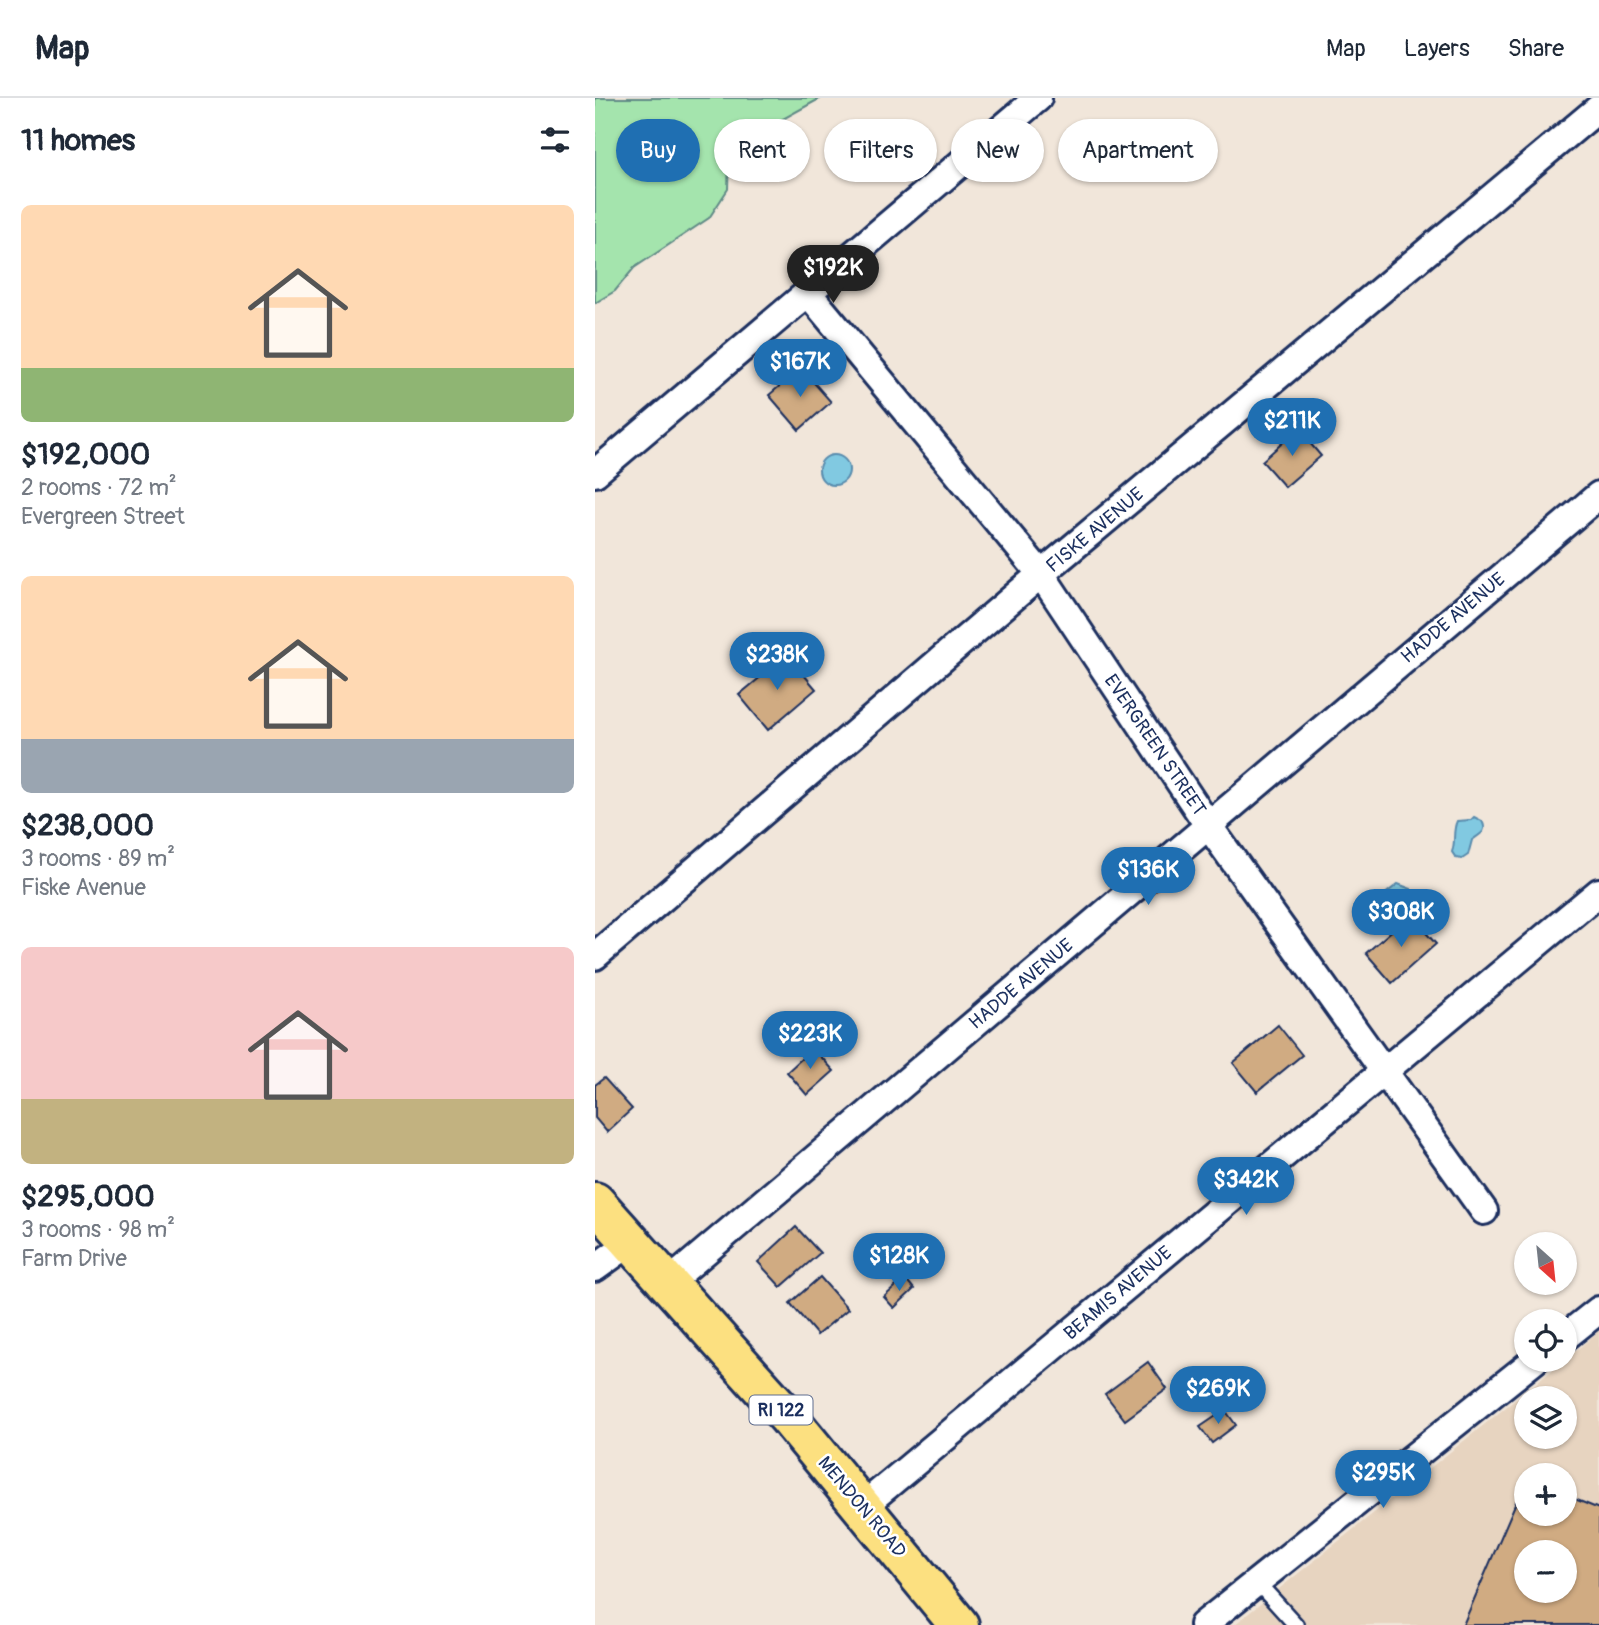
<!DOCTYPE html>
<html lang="en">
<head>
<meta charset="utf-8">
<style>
	:root { --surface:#fff; --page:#f6f6f7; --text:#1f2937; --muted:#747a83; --line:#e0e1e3; --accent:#1f6fb2 }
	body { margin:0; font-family:Pangolin,sans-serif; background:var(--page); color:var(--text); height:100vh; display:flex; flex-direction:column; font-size:26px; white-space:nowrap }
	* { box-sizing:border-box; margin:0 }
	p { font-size:23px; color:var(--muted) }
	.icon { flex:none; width:38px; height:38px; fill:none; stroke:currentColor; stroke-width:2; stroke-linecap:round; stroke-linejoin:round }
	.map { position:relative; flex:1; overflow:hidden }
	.details { display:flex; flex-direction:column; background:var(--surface); width:595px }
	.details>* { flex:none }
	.top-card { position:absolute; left:21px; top:21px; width:665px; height:63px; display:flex; gap:14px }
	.needle { width:46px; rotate:153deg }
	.buttons { position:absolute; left:919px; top:1134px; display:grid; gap:14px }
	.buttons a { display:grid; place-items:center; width:63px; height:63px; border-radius:50%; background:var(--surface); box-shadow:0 2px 5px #0004; font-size:35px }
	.price { position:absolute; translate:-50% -60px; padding:0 16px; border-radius:24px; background:var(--accent); color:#fff; font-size:23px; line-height:46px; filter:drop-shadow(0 2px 4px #0008) }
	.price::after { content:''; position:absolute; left:50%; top:42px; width:21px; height:16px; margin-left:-10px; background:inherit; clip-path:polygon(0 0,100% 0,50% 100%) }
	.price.selected { background:#222; color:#fff }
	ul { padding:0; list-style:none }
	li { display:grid; align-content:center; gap:14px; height:371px; padding:0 21px }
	li span { display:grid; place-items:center; height:217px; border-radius:10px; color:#555 }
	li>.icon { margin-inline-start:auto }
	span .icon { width:126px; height:126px; fill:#fffc; stroke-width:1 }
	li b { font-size:30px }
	h2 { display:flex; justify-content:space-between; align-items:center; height:84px; padding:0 21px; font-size:30px }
	.pill { padding:0 24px; border-radius:32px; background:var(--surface); box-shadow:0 2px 5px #0004; font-size:24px; line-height:63px }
	.pill.selected { background:var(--accent); color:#fff }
	header { display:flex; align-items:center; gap:42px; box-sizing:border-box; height:98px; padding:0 35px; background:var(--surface); border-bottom:2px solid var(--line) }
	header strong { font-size:33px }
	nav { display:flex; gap:38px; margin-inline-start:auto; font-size:24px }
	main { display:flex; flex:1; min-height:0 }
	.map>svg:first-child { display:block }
	.built { fill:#e7d4c0; fill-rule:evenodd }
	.green { fill:#a4e4ad; stroke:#608a86; stroke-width:2 }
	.water { fill:#81c9e1; stroke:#588bad; stroke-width:2 }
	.building { fill:#d0ab82; stroke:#1b2f5e; stroke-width:2; fill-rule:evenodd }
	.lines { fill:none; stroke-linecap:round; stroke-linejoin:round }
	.service-casing { stroke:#1b2f5e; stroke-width:19 }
	.minor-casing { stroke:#1b2f5e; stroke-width:32 }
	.primary-casing { stroke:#1b2f5e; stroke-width:44 }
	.service { stroke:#fff; stroke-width:14 }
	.minor { stroke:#fff; stroke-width:26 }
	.primary { stroke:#fce080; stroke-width:38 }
	.labels { text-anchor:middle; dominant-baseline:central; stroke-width:5; stroke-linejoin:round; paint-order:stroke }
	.shield { fill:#fff; stroke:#5f6d8e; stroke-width:2 }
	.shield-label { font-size:18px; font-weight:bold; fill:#1b2f5e }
	.street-label { font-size:19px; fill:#1b2f5e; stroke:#fff }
</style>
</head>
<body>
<header>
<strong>Map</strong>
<nav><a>Map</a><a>Layers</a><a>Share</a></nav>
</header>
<main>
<section class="details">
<h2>11 homes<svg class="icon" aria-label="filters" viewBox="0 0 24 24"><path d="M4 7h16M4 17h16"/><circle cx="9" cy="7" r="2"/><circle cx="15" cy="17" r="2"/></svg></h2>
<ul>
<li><span style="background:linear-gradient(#ffd9b3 75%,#8fb573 0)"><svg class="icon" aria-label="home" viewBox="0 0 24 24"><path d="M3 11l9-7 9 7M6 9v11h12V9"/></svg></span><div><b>$192,000</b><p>2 rooms · 72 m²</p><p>Evergreen Street</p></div></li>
<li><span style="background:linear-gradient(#ffd9b3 75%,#9aa5b1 0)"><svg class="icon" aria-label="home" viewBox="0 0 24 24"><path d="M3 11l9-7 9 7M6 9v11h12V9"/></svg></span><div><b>$238,000</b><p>3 rooms · 89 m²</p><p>Fiske Avenue</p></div></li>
<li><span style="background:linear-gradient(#f6c9c9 70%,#c2b280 0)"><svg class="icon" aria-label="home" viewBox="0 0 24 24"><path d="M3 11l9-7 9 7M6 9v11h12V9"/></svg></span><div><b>$295,000</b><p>3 rooms · 98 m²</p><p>Farm Drive</p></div></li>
</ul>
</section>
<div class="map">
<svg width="1004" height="1527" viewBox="0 0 1004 1527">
	<rect width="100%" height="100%" fill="#f1e6da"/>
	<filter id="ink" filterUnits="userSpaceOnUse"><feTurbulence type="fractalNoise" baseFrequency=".0143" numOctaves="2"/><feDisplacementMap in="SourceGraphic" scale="14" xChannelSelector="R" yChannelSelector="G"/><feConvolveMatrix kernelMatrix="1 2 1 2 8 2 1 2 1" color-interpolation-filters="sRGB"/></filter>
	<g filter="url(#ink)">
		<path class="built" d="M1004,1233V1527H639L970,1262ZM931,1300H970V1339H931ZM931,1377H970V1416H931ZM931,1454H970V1493H931Z"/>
		<polygon class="green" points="0,0 226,0 144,45 134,58 133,91 114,120 39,170 20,193 0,205"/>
		<g class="water">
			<circle cx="239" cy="372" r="15"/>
			<path d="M879,719L887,723C893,734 885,736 877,742L873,757L867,761L861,760L857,754C861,743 857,733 862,723L876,722Z"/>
			<polygon points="803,786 816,791 815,803 795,814 788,813 783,807 785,800"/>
		</g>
		<g class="building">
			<polygon points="206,270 236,304 204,332 174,297"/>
			<polygon points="703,331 726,358 690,389 667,363"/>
			<polygon points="192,557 221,591 173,632 144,597"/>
			<polygon points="815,817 841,846 797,885 771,855"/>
			<polygon points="683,927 707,957 662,994 638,965"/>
			<polygon points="218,950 239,973 212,997 192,974"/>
			<polygon points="9,980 37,1011 12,1034 0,1020 0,987"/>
			<polygon points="201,1129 225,1155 186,1189 163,1164"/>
			<polygon points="225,1179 253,1211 222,1237 195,1205"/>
			<polygon points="310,1180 319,1191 299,1210 289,1199"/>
			<polygon points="553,1264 572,1291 530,1322 510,1296"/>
			<polygon points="630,1312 641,1327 617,1345 605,1329"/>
			<path d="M931,1381V1416H970V1397L1004,1411V1527H868ZM931,1454H970V1493H931Z"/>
		</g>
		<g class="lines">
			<g class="service-casing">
				<polyline id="service" points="661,1483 701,1527"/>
			</g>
			<g class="minor-casing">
				<g id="minor">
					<polyline points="214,196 446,476 613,727 889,1113"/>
					<polyline points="0,375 443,0"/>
					<polyline points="0,858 446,476 1004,10"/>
					<polyline points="0,1170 36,1144"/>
					<polyline points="72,1186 1004,397"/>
					<polyline points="970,1239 1004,1212"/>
					<polyline points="268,1408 1004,794"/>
					<polyline points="608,1527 940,1262"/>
				</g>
			</g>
			<g class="primary-casing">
				<polyline id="primary" points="0,1104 192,1318 364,1527"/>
			</g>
			<use href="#service" class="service"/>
			<use href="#minor" class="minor"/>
			<use href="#primary" class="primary"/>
		</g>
	</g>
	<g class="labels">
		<rect class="shield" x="154.5" y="1297.5" width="63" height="29" rx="5"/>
		<g class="shield-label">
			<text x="186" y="1312">RI 122</text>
		</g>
		<g class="street-label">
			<text transform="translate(500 432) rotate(-40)">FISKE AVENUE</text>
			<text transform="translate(858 520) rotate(-40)">HADDE AVENUE</text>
			<text transform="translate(560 647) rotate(56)">EVERGREEN STREET</text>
			<text transform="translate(426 886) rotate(-40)">HADDE AVENUE</text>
			<text transform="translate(523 1195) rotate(-40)">BEAMIS AVENUE</text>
			<text transform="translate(267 1409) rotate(50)">MENDON ROAD</text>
		</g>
	</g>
</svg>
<div class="buttons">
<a><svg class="needle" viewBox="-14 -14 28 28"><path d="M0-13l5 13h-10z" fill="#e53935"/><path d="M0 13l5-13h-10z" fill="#747a83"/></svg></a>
<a><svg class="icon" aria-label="locate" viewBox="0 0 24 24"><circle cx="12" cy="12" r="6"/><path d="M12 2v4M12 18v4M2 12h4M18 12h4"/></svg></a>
<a><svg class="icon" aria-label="layers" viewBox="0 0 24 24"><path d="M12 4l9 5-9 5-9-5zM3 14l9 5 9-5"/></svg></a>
<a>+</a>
<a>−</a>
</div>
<b class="price selected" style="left:238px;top:207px">$192K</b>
<b class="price" style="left:205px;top:301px">$167K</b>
<b class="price" style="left:697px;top:360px">$211K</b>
<b class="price" style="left:182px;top:594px">$238K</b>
<b class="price" style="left:553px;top:809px">$136K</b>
<b class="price" style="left:806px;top:851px">$308K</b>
<b class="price" style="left:215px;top:973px">$223K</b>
<b class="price" style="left:651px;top:1119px">$342K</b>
<b class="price" style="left:304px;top:1195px">$128K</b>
<b class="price" style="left:623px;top:1328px">$269K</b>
<b class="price" style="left:788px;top:1412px">$295K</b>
<div class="top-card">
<a class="pill selected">Buy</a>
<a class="pill">Rent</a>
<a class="pill">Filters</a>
<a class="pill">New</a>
<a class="pill">Apartment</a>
</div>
</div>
</main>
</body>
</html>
